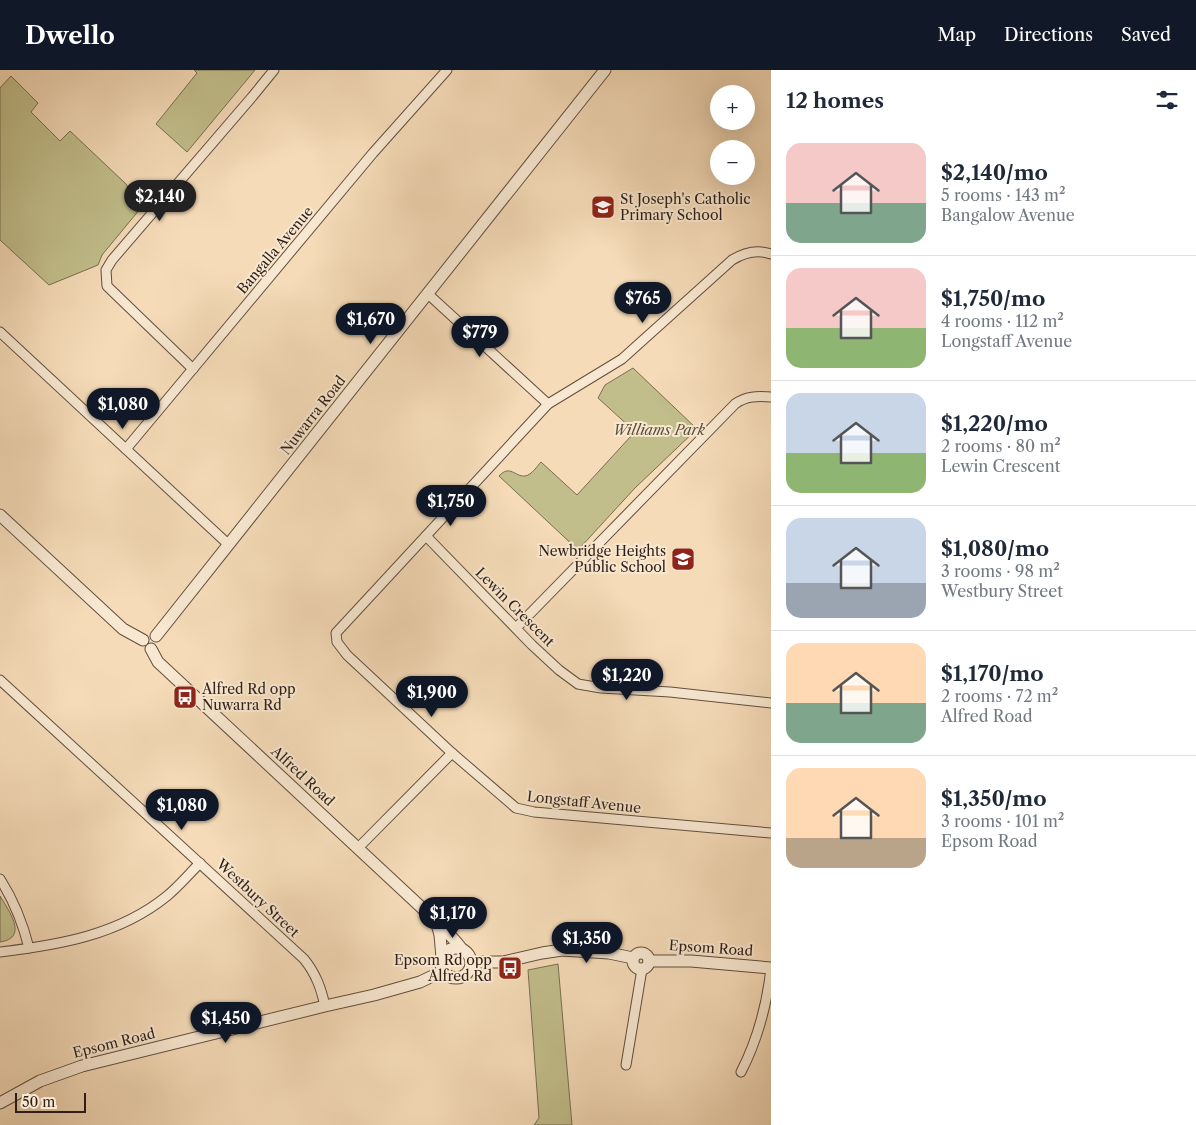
<!DOCTYPE html>
<html lang="en">
<head>
<meta charset="utf-8">
<style>
	:root { --surface:#fff; --page:#f2f2f3; --text:#1f2937; --muted:#747a83; --line:#e0e1e3; --accent:#111827 }
	body { margin:0; font-family:"Libre Caslon Text",serif; background:var(--page); color:var(--text); height:100vh; display:flex; flex-direction:column; font-size:19px; white-space:nowrap }
	* { box-sizing:border-box; margin:0 }
	p { font-size:16px; color:var(--muted) }
	.icon { flex:none; width:28px; height:28px; fill:none; stroke:currentColor; stroke-width:2; stroke-linecap:round; stroke-linejoin:round }
	.map { position:relative; flex:1; overflow:hidden }
	.sheet { display:flex; flex-direction:column; background:var(--surface); width:425px }
	.sheet>* { flex:none }
	.buttons { position:absolute; left:710px; top:15px; display:grid; gap:10px }
	.buttons a { display:grid; place-items:center; width:45px; height:45px; border-radius:50%; background:var(--surface); box-shadow:0 5px 20px #0002; font-size:25px }
	.scale { position:absolute; left:15px; bottom:12px; width:71px; box-sizing:border-box; padding-left:5px; border:2px solid #311f17; border-top:0; font-size:14px; line-height:18px; white-space:nowrap; color:#311f17; -webkit-text-stroke:4px #f8e8d1; paint-order:stroke }
	.price { position:absolute; translate:-50% -42px; padding:0 11px; border-radius:18px; background:var(--accent); color:#fff; font-size:16px; line-height:32px; filter:drop-shadow(0 1px 2px #0008) }
	.price::after { content:''; position:absolute; left:50%; top:30px; width:15px; height:11px; margin-left:-8px; background:inherit; clip-path:polygon(0 0,100% 0,50% 100%) }
	.price.active { background:#222; color:#fff }
	ul { padding:0; list-style:none }
	li { display:flex; align-items:center; gap:15px; height:125px; padding:0 15px }
	li+li { border-top:1px solid var(--line) }
	li span { display:grid; place-items:center; flex:none; width:140px; height:100px; border-radius:15px; color:#555 }
	li>.icon { margin-inline-start:auto }
	span .icon { width:60px; height:60px; fill:#fffc; stroke-width:1 }
	li b { font-size:21px }
	h2 { display:flex; justify-content:space-between; align-items:center; height:60px; padding:0 15px; font-size:21px }
	header { display:flex; align-items:center; gap:30px; box-sizing:border-box; height:70px; padding:0 25px; background:var(--accent); color:#fff }
	header strong { font-size:24px }
	nav { display:flex; gap:28px; margin-inline-start:auto; font-size:18px }
	main { display:flex; flex:1; min-height:0 }
	.map>svg:first-child { display:block }
	.green { fill:#c1be8b; stroke:#796e51 }
	.lines { fill:none; stroke-linecap:round; stroke-linejoin:round }
	.minor-casing { stroke:#624e3f; stroke-width:11 }
	.tertiary-casing { stroke:#624e3f; stroke-width:13 }
	.minor { stroke:#f8e8d1; stroke-width:9 }
	.tertiary { stroke:#f8e8d1; stroke-width:11 }
	.labels { text-anchor:middle; dominant-baseline:central; stroke-width:4; stroke-linejoin:round; paint-order:stroke }
	.poi-label { font-size:14px; fill:#311f17; stroke:#f8e8d1; text-anchor:start }
	.street-label { font-size:14px; fill:#311f17; stroke:#f8e8d1 }
	.park-label { font-size:14px; font-style:italic; fill:#5c4f3a; stroke:#f8e8d1 }
</style>
</head>
<body>
<header>
<strong>Dwello</strong>
<nav><a>Map</a><a>Directions</a><a>Saved</a></nav>
</header>
<main>
<div class="map">
<svg width="771" height="1055" viewBox="0 0 771 1055">
	<rect width="100%" height="100%" fill="#f5dbb8"/>
	<filter id="stains"><feTurbulence type="fractalNoise" baseFrequency=".004" numOctaves="4"/><feColorMatrix values="0 0 0 0 .2 0 0 0 0 .09 0 0 0 0 .02 0 0 0 .5 -.17"/></filter>
	<radialGradient id="worn" r=".72"><stop offset=".6" stop-color="#630" stop-opacity="0"/><stop offset="1" stop-color="#630" stop-opacity=".3"/></radialGradient>
	<g class="green">
		<polygon points="194,0 255,0 187,82 156,54 197,3"/>
		<polygon points="11,6 38,33 31,42 60,71 70,61 126,114 140,139 102,185 98,195 49,215 0,170 0,18"/>
		<path d="M633,298L697,359L635,418L578,480L499,406C510,394 515,407 525,406C532,405 537,396 541,392L577,425L632,365L631,358L598,328L605,315Z"/>
		<path d="M0,826C9,841 29,868 0,872Z"/>
		<polygon points="558,894 572,1055 534,1055 539,1048 528,900"/>
	</g>
	<g class="lines">
		<g class="minor-casing">
			<g id="minor">
				<path d="M771,184C757,179 745,182 732,190L622,289L548,334L336,563L337,572L347,585L452,683L516,738L534,742L771,763"/>
				<polyline points="428,224 548,334"/>
				<polyline points="0,262 229,475"/>
				<polyline points="193,299 107,216 106,200 112,190 252,27 274,0"/>
				<polyline points="126,379 373,83 447,0"/>
				<polyline points="426,466 532,575 559,600 578,614 601,618 670,622 771,633"/>
				<path d="M516,558L735,334C746,326 757,326 771,327"/>
				<path d="M0,610L304,889C316,904 321,918 325,936"/>
				<polyline points="358,778 452,683"/>
				<path d="M0,809C14,831 23,854 29,878"/>
				<path d="M0,882C59,875 119,865 167,826C179,816 189,804 200,793"/>
				<polyline points="626,995 642,899"/>
				<path d="M741,1002C758,969 767,934 771,898"/>
			</g>
		</g>
		<g class="tertiary-casing">
			<g id="tertiary">
				<polyline points="0,445 123,559 143,570"/>
				<polyline points="156,566 605,0"/>
				<path d="M151,579L158,592L422,838C435,852 450,863 461,878"/>
				<polyline points="437,854 440,865 442,888"/>
				<circle cx="456" cy="893" r="15"/>
				<circle cx="641" cy="891" r="8"/>
				<polyline points="649,891 691,891 771,898"/>
				<polyline points="472,892 503,892 542,883 562,880 609,883 633,888"/>
				<polyline points="0,1033 40,1011 82,996 325,936 374,925 420,912 443,901"/>
			</g>
		</g>
		<use href="#minor" class="minor"/>
		<use href="#tertiary" class="tertiary"/>
	</g>
	<defs>
		<g id="school-square" transform="scale(1.25)"><rect x="-9" y="-9" width="18" height="18" rx="4" fill="#8f2418" stroke="#f8e8d1"/><path d="M0-5L7-2L0 1L-7-2ZM-4 1L0 2.5L4 1V4Q0 6-4 4Z" fill="#fff"/></g>
		<g id="bus-square" transform="scale(1.25)"><rect x="-9" y="-9" width="18" height="18" rx="4" fill="#8f2418" stroke="#f8e8d1"/><path d="M-5-6H5V4H4V6H2V4H-2V6H-4V4H-5ZM-3.5-4V0h7V-4ZM-3.5 1.2v1.5H-2V1.2ZM2 1.2v1.5H3.5V1.2Z" fill="#fff"/></g>
	</defs>
	<g fill-rule="evenodd">
		<use href="#school-square" x="603" y="137"/>
		<use href="#school-square" x="683" y="489"/>
		<use href="#bus-square" x="185" y="627"/>
		<use href="#bus-square" x="510" y="898"/>
	</g>
	<g class="labels">
		<g class="poi-label">
			<text x="620" y="129">St Joseph's Catholic<tspan x="620" dy="16">Primary School</tspan></text>
			<text x="666" y="481" text-anchor="end">Newbridge Heights<tspan x="666" dy="16">Public School</tspan></text>
			<text x="202" y="619">Alfred Rd opp<tspan x="202" dy="16">Nuwarra Rd</tspan></text>
			<text x="492" y="890" text-anchor="end">Epsom Rd opp<tspan x="492" dy="16">Alfred Rd</tspan></text>
		</g>
		<g class="street-label">
			<text transform="translate(275 180) rotate(-50)">Bangalla Avenue</text>
			<text transform="translate(313 345) rotate(-52)">Nuwarra Road</text>
			<text transform="translate(515 537) rotate(45)">Lewin Crescent</text>
			<text transform="translate(303 706) rotate(43)">Alfred Road</text>
			<text transform="translate(584 732) rotate(6)">Longstaff Avenue</text>
			<text transform="translate(258 828) rotate(43)">Westbury Street</text>
			<text transform="translate(711 878) rotate(4)">Epsom Road</text>
			<text transform="translate(114 973) rotate(-14)">Epsom Road</text>
		</g>
		<g class="park-label">
			<text x="659" y="360">Williams Park</text>
		</g>
	</g>
	<rect width="100%" height="100%" filter="url(#stains)"/>
	<rect width="100%" height="100%" fill="url(#worn)"/>
</svg>
<div class="buttons">
<a>+</a>
<a>−</a>
</div>
<div class="scale">50 m</div>
<b class="price active" style="left:160px;top:152px">$2,140</b>
<b class="price" style="left:643px;top:254px">$765</b>
<b class="price" style="left:371px;top:275px">$1,670</b>
<b class="price" style="left:480px;top:288px">$779</b>
<b class="price" style="left:123px;top:360px">$1,080</b>
<b class="price" style="left:451px;top:457px">$1,750</b>
<b class="price" style="left:627px;top:631px">$1,220</b>
<b class="price" style="left:432px;top:648px">$1,900</b>
<b class="price" style="left:182px;top:761px">$1,080</b>
<b class="price" style="left:453px;top:869px">$1,170</b>
<b class="price" style="left:587px;top:894px">$1,350</b>
<b class="price" style="left:226px;top:974px">$1,450</b>
</div>
<section class="sheet">
<h2>12 homes<svg class="icon" aria-label="filters" viewBox="0 0 24 24"><path d="M4 7h16M4 17h16"/><circle cx="9" cy="7" r="2"/><circle cx="15" cy="17" r="2"/></svg></h2>
<ul>
<li><span style="background:linear-gradient(#f6c9c9 60%,#7fa58c 0)"><svg class="icon" aria-label="home" viewBox="0 0 24 24"><path d="M3 11l9-7 9 7M6 9v11h12V9"/></svg></span><div><b>$2,140/mo</b><p>5 rooms · 143 m²</p><p>Bangalow Avenue</p></div></li>
<li><span style="background:linear-gradient(#f6c9c9 60%,#8fb573 0)"><svg class="icon" aria-label="home" viewBox="0 0 24 24"><path d="M3 11l9-7 9 7M6 9v11h12V9"/></svg></span><div><b>$1,750/mo</b><p>4 rooms · 112 m²</p><p>Longstaff Avenue</p></div></li>
<li><span style="background:linear-gradient(#c9d6e8 60%,#8fb573 0)"><svg class="icon" aria-label="home" viewBox="0 0 24 24"><path d="M3 11l9-7 9 7M6 9v11h12V9"/></svg></span><div><b>$1,220/mo</b><p>2 rooms · 80 m²</p><p>Lewin Crescent</p></div></li>
<li><span style="background:linear-gradient(#c9d6e8 65%,#9aa5b1 0)"><svg class="icon" aria-label="home" viewBox="0 0 24 24"><path d="M3 11l9-7 9 7M6 9v11h12V9"/></svg></span><div><b>$1,080/mo</b><p>3 rooms · 98 m²</p><p>Westbury Street</p></div></li>
<li><span style="background:linear-gradient(#ffd9b3 60%,#7fa58c 0)"><svg class="icon" aria-label="home" viewBox="0 0 24 24"><path d="M3 11l9-7 9 7M6 9v11h12V9"/></svg></span><div><b>$1,170/mo</b><p>2 rooms · 72 m²</p><p>Alfred Road</p></div></li>
<li><span style="background:linear-gradient(#ffd9b3 70%,#b9a48a 0)"><svg class="icon" aria-label="home" viewBox="0 0 24 24"><path d="M3 11l9-7 9 7M6 9v11h12V9"/></svg></span><div><b>$1,350/mo</b><p>3 rooms · 101 m²</p><p>Epsom Road</p></div></li>
</ul>
</section>
</main>
</body>
</html>
